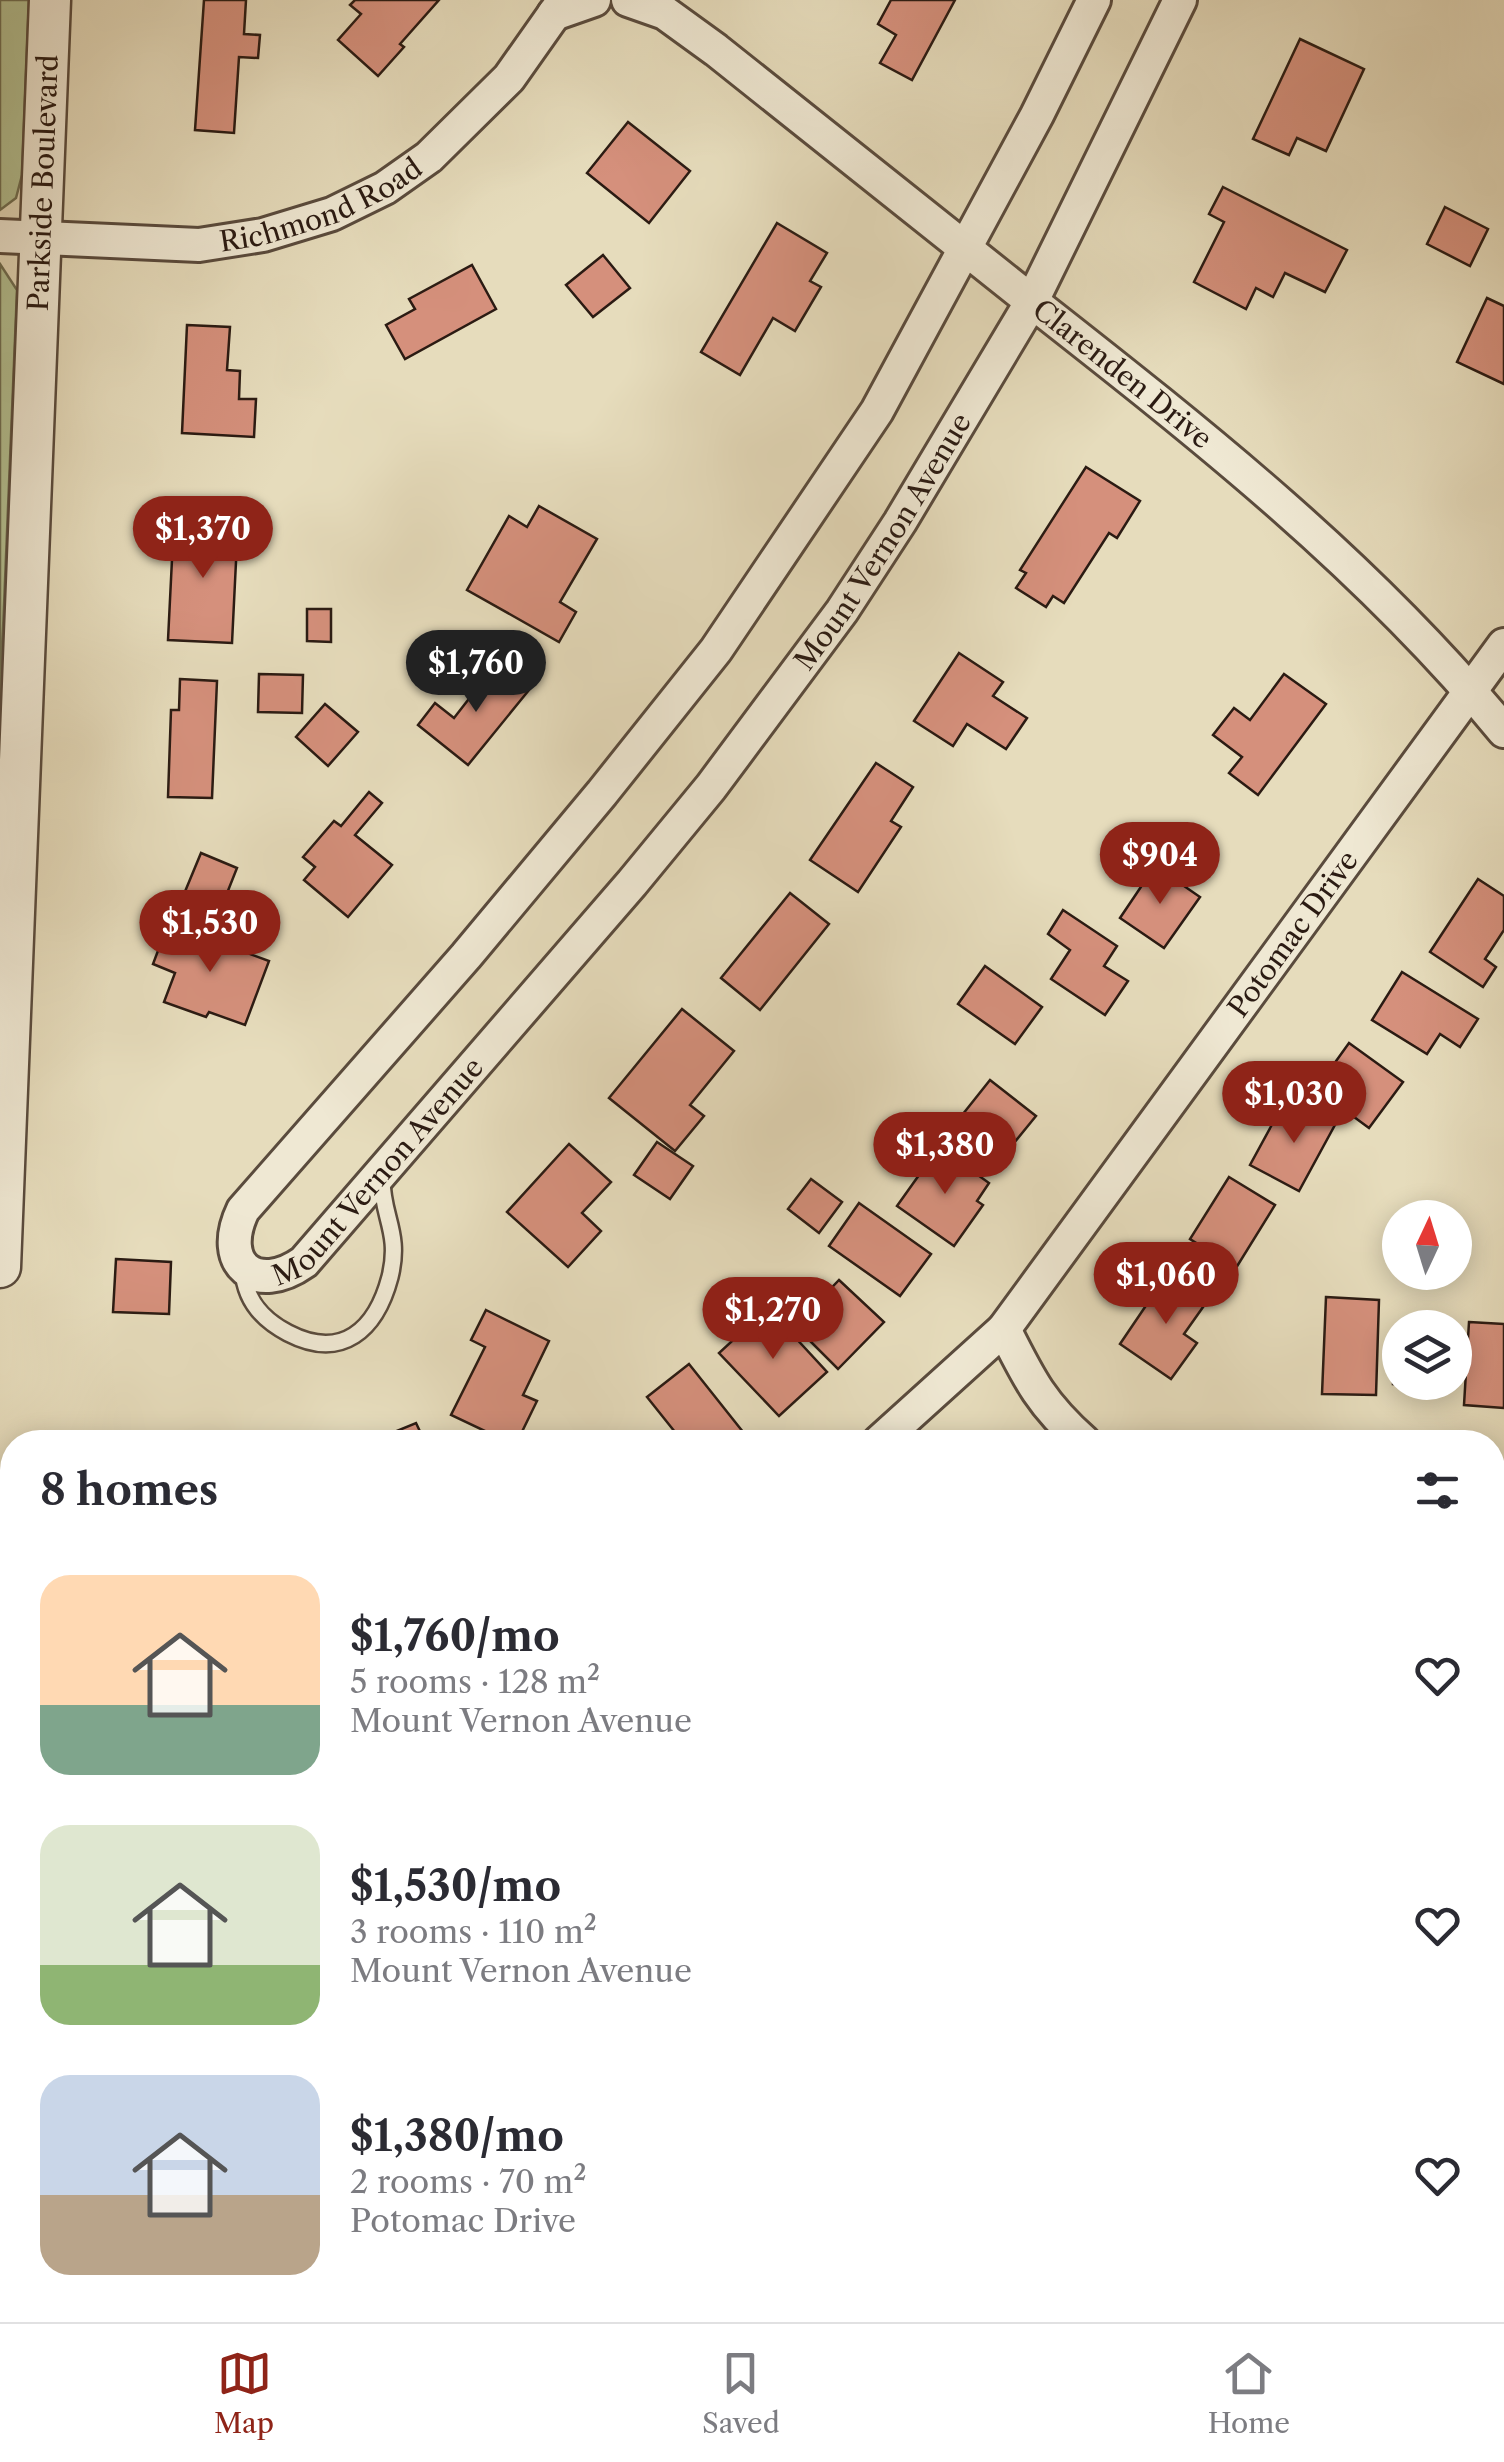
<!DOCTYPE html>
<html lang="en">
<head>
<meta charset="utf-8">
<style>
	:root { --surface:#fff; --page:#f2f2f3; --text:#2b2b33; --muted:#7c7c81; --line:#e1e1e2; --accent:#8f2418 }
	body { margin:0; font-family:"Libre Caslon Text",serif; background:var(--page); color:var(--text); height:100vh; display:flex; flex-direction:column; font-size:38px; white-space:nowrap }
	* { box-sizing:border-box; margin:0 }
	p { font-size:32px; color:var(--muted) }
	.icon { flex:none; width:55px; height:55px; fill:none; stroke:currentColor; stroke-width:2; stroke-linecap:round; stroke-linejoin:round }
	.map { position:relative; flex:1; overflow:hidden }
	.panel { position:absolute; left:0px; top:1430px; width:1505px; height:892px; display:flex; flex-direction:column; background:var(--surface); border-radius:40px 40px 0 0; box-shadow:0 5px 25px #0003 }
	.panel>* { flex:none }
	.needle { width:65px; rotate:4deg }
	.fabs { position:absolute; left:1382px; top:1200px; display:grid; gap:20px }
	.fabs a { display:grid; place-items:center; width:90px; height:90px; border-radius:50%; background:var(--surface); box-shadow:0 5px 25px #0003; font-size:50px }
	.price { position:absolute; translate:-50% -85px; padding:0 22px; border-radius:35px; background:var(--accent); color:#fff; font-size:32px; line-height:65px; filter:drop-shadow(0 2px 5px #0008) }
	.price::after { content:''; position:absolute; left:50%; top:60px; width:30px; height:22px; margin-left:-15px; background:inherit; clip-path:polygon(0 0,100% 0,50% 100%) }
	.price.active { background:#222; color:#fff }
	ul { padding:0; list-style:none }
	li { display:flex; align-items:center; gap:30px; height:250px; padding:0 40px }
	li span { display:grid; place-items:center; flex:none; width:280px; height:200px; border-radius:30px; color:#555 }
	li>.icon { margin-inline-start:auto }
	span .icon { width:120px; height:120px; fill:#fffc; stroke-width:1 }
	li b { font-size:42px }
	h2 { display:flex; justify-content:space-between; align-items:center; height:120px; padding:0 40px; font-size:42px }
	.tabs { display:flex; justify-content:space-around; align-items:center; height:140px; border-top:2px solid var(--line); background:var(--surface); font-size:28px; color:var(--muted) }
	.tabs a { display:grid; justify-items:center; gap:5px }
	.tabs .active { color:var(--accent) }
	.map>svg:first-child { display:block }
	.green { fill:#b3c092; stroke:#6f6e52; stroke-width:2.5 }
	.building { fill:#d5907c; stroke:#2b1b13; stroke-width:2.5 }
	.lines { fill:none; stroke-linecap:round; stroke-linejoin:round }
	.service-casing { stroke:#5a4b3d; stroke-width:20 }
	.minor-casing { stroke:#5a4b3d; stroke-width:38 }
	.tertiary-casing { stroke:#5a4b3d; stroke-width:45 }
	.service { stroke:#efe8d3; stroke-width:15 }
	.minor { stroke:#efe8d3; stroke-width:32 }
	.tertiary { stroke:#efe8d3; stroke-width:40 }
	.labels { text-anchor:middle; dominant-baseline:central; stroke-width:8; stroke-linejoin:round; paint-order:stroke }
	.street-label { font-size:28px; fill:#2b1b13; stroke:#efe8d3 }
</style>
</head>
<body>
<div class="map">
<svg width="1504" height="2322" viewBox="0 0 1504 2322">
	<rect width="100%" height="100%" fill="#e6dcbc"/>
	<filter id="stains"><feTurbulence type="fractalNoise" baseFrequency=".002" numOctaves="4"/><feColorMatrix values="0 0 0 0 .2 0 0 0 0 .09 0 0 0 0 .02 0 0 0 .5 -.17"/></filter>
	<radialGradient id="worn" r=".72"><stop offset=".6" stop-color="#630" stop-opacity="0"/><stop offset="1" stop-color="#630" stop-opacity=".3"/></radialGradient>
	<g class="green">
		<polygon points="0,0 29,0 22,175 16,198 0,210"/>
		<polygon points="0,264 17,290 0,702"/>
	</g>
	<g class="building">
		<polygon points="204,0 246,0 244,34 260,35 258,58 239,57 234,133 195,130"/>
		<polygon points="355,0 439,0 400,44 404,47 378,76 338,40 361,14 350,5"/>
		<polygon points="891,0 955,0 912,80 880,63 896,35 878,24"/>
		<polygon points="1300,39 1364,69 1326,151 1297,138 1289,155 1253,139"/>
		<polygon points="628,122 690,171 649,223 587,173"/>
		<polygon points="1223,187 1347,250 1325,292 1285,273 1273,297 1256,288 1246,309 1194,282 1224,222 1209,214"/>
		<polygon points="1445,207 1488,229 1470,266 1427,244"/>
		<polygon points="777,223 827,253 810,281 821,287 795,331 773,318 740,375 701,352"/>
		<polygon points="603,255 630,288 593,317 566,285"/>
		<polygon points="472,265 496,309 405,359 386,325 415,309 409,299"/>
		<polygon points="1487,298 1504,306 1504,384 1457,362"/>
		<polygon points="187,325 230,327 227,370 240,371 239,399 256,399 254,437 182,433"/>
		<polygon points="1086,467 1140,501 1117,538 1109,533 1064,603 1053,596 1046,607 1016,588 1026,573 1020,570"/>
		<polygon points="539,506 597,539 560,602 576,612 559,642 467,590 509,516 527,527"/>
		<polygon points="174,519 238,521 232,643 168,640"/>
		<polygon points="307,609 331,609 331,642 307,641"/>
		<polygon points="959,653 1003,682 993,696 1027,718 1006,749 967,724 953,746 914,721"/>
		<polygon points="496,664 529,690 468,765 418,725 435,703 454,718"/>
		<polygon points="259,674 303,675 302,713 258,712"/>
		<polygon points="1284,674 1326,704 1258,795 1229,773 1242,757 1213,735 1234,708 1250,720"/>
		<polygon points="180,679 217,681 212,798 168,797 171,710 179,710"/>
		<polygon points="325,704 358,732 328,766 296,737"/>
		<polygon points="876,763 913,787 891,821 901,827 858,892 810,860"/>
		<polygon points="369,792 382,803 355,835 392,865 348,917 304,880 315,867 303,857 334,821 341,826"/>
		<polygon points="201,853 237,868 216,921 179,906"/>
		<polygon points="1155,866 1200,897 1164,948 1120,918"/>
		<polygon points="1478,879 1504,896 1504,930 1485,959 1496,967 1483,987 1430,952"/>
		<polygon points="790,893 829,924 760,1010 721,978"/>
		<polygon points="1063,910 1117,946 1104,966 1128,981 1105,1015 1051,979 1070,950 1048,934"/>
		<polygon points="168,924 269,961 245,1025 209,1012 206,1017 164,1002 175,973 153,964"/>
		<polygon points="985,966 1042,1007 1015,1044 958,1004"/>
		<polygon points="1402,972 1478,1019 1460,1047 1440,1034 1427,1054 1372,1020"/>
		<polygon points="682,1009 734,1051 690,1105 704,1116 675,1151 609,1098"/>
		<polygon points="1349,1043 1403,1082 1369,1128 1316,1089"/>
		<polygon points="990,1080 1036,1116 996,1165 951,1129"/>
		<polygon points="1297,1102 1336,1123 1299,1191 1250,1165 1275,1119 1285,1124"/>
		<polygon points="657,1142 693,1166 670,1199 634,1175"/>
		<polygon points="569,1144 611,1182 582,1213 601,1231 568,1267 507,1212"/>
		<polygon points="939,1147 989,1183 977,1201 983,1205 954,1246 897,1206"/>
		<polygon points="1229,1177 1275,1205 1236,1268 1190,1239"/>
		<polygon points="811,1179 842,1202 819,1233 788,1209"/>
		<polygon points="859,1203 931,1254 900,1296 829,1246"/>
		<polygon points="116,1259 171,1262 169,1314 113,1312"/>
		<polygon points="1168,1273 1208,1300 1184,1334 1197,1343 1171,1379 1120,1344"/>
		<polygon points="839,1280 884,1322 838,1369 795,1326"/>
		<polygon points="1326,1297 1379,1300 1376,1395 1322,1394"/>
		<polygon points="768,1308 827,1372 779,1416 719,1353"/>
		<polygon points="486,1310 549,1341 523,1395 537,1401 517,1442 508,1442 451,1415 485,1347 471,1340"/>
		<polygon points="1469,1322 1504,1324 1504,1408 1464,1405"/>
		<polygon points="1395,1337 1400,1337 1400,1382 1448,1382 1448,1387 1393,1384"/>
		<polygon points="689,1364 751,1442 683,1442 647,1397"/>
		<polygon points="416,1423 425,1442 370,1442"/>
		<polygon points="1492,1579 1504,1580 1504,1628 1492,1627"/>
		<polygon points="1492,1688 1504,1689 1501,1726 1492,1725"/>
		<polygon points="1492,1738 1504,1739 1504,1789 1492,1789"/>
		<rect x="1492" y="1811" width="12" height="51"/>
		<polygon points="1492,1879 1504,1880 1501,1933 1492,1932"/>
		<polygon points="1492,1950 1504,1951 1504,1993 1492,1992"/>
		<rect x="1492" y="2027" width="12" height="52"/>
		<polygon points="1492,2088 1504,2089 1504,2138 1492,2138"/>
		<rect x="1492" y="2153" width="12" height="46"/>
		<polygon points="1492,2230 1503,2231 1500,2277 1492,2276"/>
		<polygon points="674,2310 724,2310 724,2322 673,2322"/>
		<polygon points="1160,2310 1207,2310 1206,2322 1159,2322"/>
		<polygon points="1220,2310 1259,2310 1258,2322 1219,2322"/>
		<polygon points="1370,2310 1399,2310 1398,2321 1370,2320"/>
		<polygon points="1437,2310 1471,2310 1470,2322 1437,2322"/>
		<polygon points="470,2316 522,2319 522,2322 469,2322"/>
	</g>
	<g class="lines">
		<g class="service-casing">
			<path id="service" d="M243,1268C244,1299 261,1319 288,1333C342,1361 376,1330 390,1277C401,1233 382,1217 382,1179"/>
		</g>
		<g class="minor-casing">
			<g id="minor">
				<path id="s1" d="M628,0L665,13L716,50C822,135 928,220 1035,304C1202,435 1368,566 1504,731"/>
				<path id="s2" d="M1094,0L1037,115L877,411L716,650L602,793L466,956L243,1210C217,1264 256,1296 304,1262L632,883L711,787L842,611L900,522L1032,301L1180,0"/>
				<polyline points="554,14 594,0"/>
				<path id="s3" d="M0,236L199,245L263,235L332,214L385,188L429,157L509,78L564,0"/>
				<path d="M1004,1329C1029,1379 1041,1404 1084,1442"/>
				<path id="s4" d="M879,1442L1004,1329L1504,645"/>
				<polyline points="1492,1484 1504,1484"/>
				<polyline points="0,1796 12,1796"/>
				<polyline points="576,2322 577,2310"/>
				<polyline points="1074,2322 1074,2310"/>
			</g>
		</g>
		<g class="tertiary-casing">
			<g id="tertiary">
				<path id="s5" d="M0,1267L50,0"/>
			</g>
		</g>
		<use href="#service" class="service"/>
		<use href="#minor" class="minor"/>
		<use href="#tertiary" class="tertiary"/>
	</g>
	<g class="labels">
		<g class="street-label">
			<text stroke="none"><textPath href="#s5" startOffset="1085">Parkside Boulevard</textPath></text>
			<text stroke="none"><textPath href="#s3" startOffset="328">Richmond Road</textPath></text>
			<text stroke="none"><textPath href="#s1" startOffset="622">Clarenden Drive</textPath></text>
			<text stroke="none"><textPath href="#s2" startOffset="2538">Mount Vernon Avenue</textPath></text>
			<text stroke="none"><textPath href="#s4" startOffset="658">Potomac Drive</textPath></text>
			<text stroke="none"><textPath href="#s2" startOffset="1728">Mount Vernon Avenue</textPath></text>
		</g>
	</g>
	<rect width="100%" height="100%" filter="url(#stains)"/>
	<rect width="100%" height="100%" fill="url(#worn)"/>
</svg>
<div class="fabs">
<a><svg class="needle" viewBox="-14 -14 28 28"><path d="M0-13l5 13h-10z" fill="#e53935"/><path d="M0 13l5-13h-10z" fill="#7c7c81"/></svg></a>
<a><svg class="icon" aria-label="layers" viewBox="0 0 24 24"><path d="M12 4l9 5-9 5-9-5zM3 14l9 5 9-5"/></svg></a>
</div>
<b class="price" style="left:203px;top:581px">$1,370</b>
<b class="price active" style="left:476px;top:715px">$1,760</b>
<b class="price" style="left:1160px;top:907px">$904</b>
<b class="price" style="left:210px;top:975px">$1,530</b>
<b class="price" style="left:1294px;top:1146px">$1,030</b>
<b class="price" style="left:945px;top:1197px">$1,380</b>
<b class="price" style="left:1166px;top:1327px">$1,060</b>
<b class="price" style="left:773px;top:1362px">$1,270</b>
<section class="panel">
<h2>8 homes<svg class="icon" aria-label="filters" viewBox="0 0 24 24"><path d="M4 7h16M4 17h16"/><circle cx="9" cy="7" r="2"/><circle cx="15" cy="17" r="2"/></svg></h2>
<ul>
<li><span style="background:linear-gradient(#ffd9b3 65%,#7fa58c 0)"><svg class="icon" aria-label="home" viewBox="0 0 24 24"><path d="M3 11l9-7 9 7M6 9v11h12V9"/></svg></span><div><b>$1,760/mo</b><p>5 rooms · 128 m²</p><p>Mount Vernon Avenue</p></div><svg class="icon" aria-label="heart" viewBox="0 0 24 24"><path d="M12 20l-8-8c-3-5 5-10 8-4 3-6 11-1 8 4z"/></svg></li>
<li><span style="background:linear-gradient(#dfe7d0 70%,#8fb573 0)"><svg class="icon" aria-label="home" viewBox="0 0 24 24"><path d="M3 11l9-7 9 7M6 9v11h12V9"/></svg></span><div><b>$1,530/mo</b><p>3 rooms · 110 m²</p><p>Mount Vernon Avenue</p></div><svg class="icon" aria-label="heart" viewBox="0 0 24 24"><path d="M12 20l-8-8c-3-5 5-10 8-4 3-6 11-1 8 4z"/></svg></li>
<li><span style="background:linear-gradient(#c9d6e8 60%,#b9a48a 0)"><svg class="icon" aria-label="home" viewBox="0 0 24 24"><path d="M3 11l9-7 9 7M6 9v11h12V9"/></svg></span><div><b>$1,380/mo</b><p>2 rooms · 70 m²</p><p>Potomac Drive</p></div><svg class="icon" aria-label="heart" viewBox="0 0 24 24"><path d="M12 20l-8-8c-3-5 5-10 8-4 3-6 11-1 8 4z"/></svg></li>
</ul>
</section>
</div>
<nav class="tabs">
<a class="active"><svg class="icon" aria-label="map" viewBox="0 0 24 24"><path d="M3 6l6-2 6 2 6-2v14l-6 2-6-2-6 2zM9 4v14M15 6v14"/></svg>Map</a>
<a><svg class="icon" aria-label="saved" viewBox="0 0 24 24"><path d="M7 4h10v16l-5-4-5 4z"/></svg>Saved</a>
<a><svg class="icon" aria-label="home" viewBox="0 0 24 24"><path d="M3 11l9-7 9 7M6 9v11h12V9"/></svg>Home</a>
</nav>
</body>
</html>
